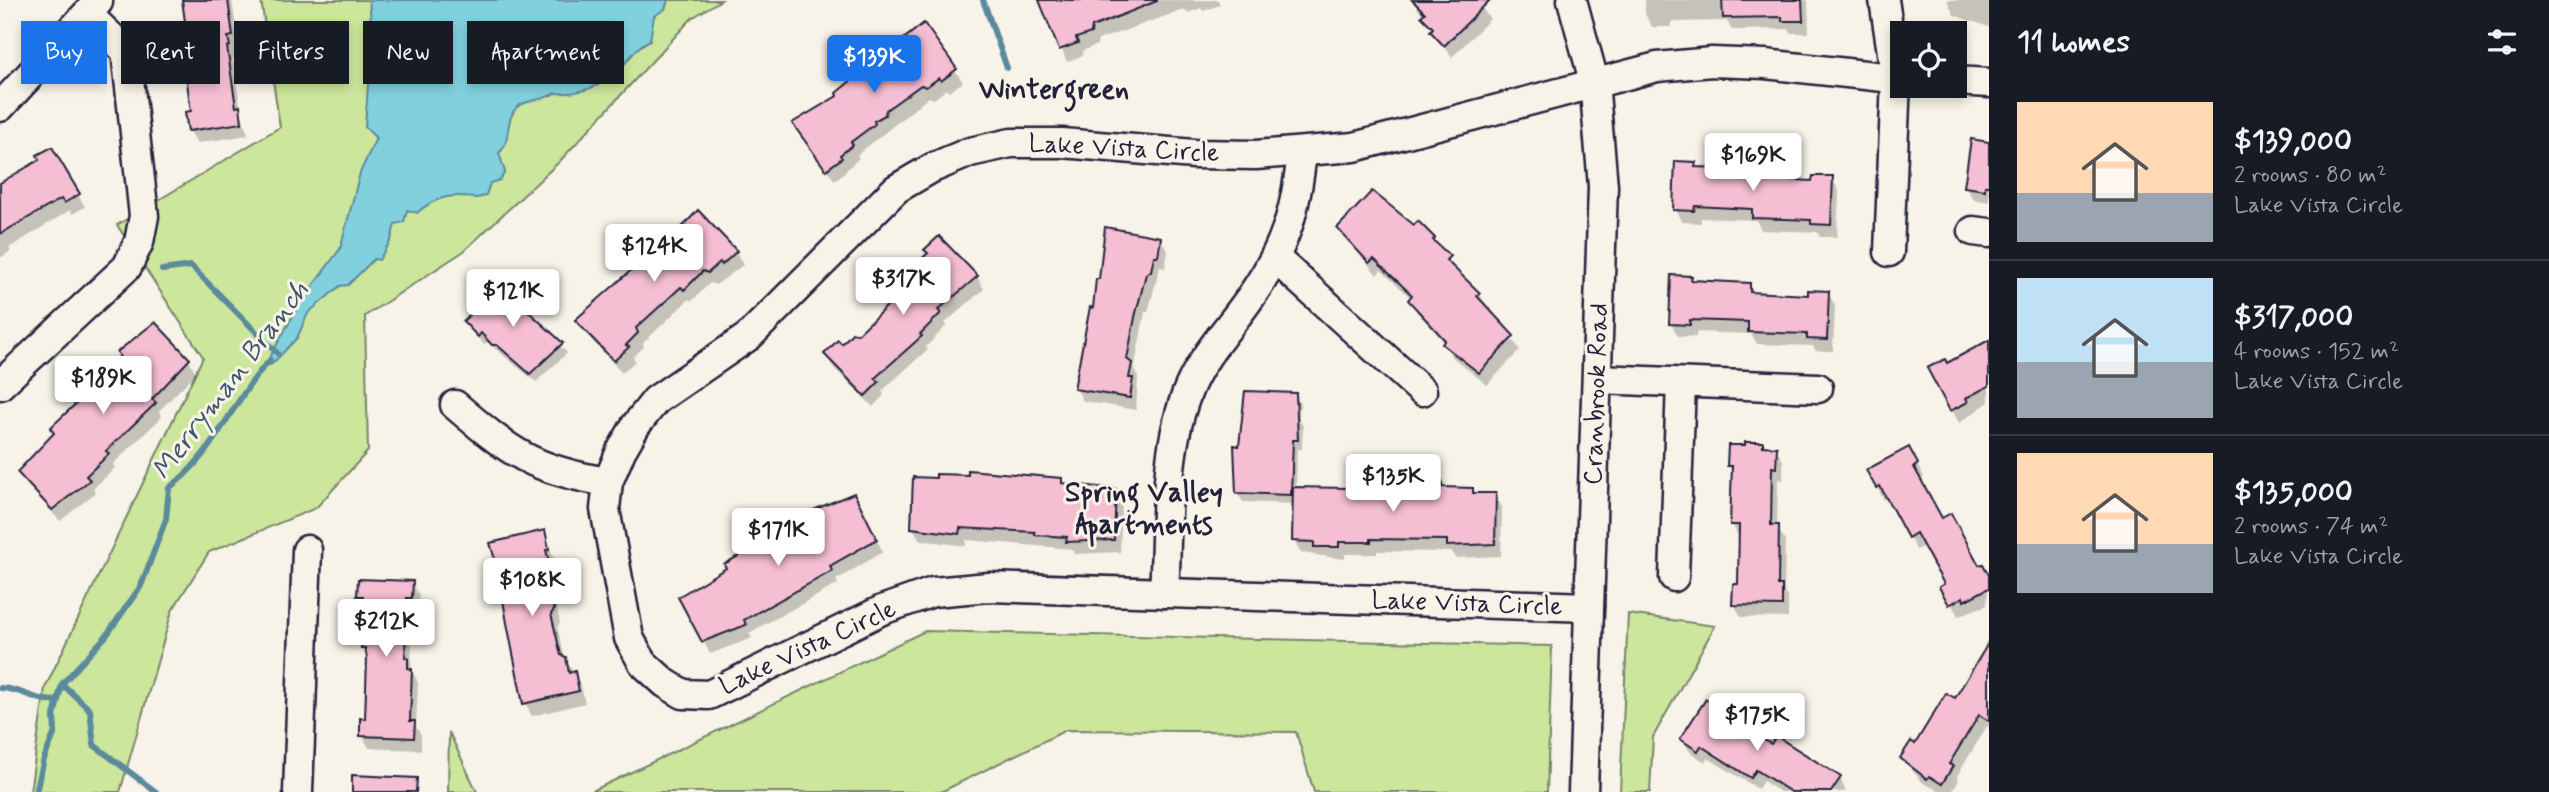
<!DOCTYPE html>
<html lang="en">
<head>
<meta charset="utf-8">
<style>
	:root { --surface:#171b24; --page:#20242c; --text:#f1f3f6; --muted:#9ea1a6; --line:#363941; --accent:#1a73e8 }
	body { margin:0; font-family:Mynerve,sans-serif; background:var(--page); color:var(--text); height:100vh; display:flex; flex-direction:column; font-size:26px; white-space:nowrap }
	* { box-sizing:border-box; margin:0 }
	p { font-size:23px; color:var(--muted) }
	.icon { flex:none; width:38px; height:38px; fill:none; stroke:currentColor; stroke-width:2; stroke-linecap:round; stroke-linejoin:round }
	.map { position:relative; flex:1; overflow:hidden }
	.sheet { display:flex; flex-direction:column; background:var(--surface); width:560px }
	.sheet>* { flex:none }
	.hud { position:absolute; left:21px; top:21px; width:665px; height:63px; display:flex; gap:14px }
	.buttons { position:absolute; left:1890px; top:21px; display:grid; gap:14px }
	.buttons a { display:grid; place-items:center; width:77px; height:77px; border-radius:0px; background:var(--surface); box-shadow:0 4px 10px #0003; font-size:35px }
	.price { position:absolute; translate:-50% -60px; padding:0 16px; border-radius:7px; background:#fff; color:#222; font-size:23px; line-height:46px; filter:drop-shadow(0 2px 4px #0008) }
	.price::after { content:''; position:absolute; left:50%; top:42px; width:21px; height:16px; margin-left:-10px; background:inherit; clip-path:polygon(0 0,100% 0,50% 100%) }
	.price.selected { background:var(--accent); color:#fff }
	ul { padding:0; list-style:none }
	li { display:flex; align-items:center; gap:21px; height:175px; padding:0 28px }
	li+li { border-top:2px solid var(--line) }
	li span { display:grid; place-items:center; flex:none; width:196px; height:140px; border-radius:0px; color:#555 }
	li>.icon { margin-inline-start:auto }
	span .icon { width:84px; height:84px; fill:#fffc; stroke-width:1 }
	li b { font-size:30px }
	h2 { display:flex; justify-content:space-between; align-items:center; height:84px; padding:0 28px; font-size:30px }
	.tag { padding:0 24px; border-radius:0px; background:var(--surface); box-shadow:0 4px 10px #0003; font-size:24px; line-height:63px }
	.tag.selected { background:var(--accent); color:#fff }
	main { display:flex; flex:1; min-height:0 }
	.map>svg:first-child { display:block }
	.green { fill:#cce69c; stroke:#77846c; stroke-width:2 }
	.water { fill:#81d0de; stroke:#5b8a9d; stroke-width:2 }
	.shadow { fill:#0003 }
	.lines { fill:none; stroke-linecap:round; stroke-linejoin:round }
	.stream { stroke:#5b8a9d; stroke-width:6 }
	.building { fill:#f6bed3; stroke:#22223b; stroke-width:2 }
	.minor-casing { stroke:#22223b; stroke-width:33 }
	.minor { stroke:#f7f3e8; stroke-width:28 }
	.labels { text-anchor:middle; dominant-baseline:central; stroke-width:6; stroke-linejoin:round; paint-order:stroke }
	.street-label { font-size:26px; fill:#22223b; stroke:#f7f3e8 }
	.neighbourhood-label { font-size:28px; font-weight:bold; fill:#22223b; stroke:#f7f3e8 }
	.water-label { font-size:28px; font-style:italic; fill:#3e566c; stroke:#f7f3e8 }
</style>
</head>
<body>
<main>
<div class="map">
<svg width="1989" height="792" viewBox="0 0 1989 792">
	<rect width="100%" height="100%" fill="#f7f3e8"/>
	<filter id="ink" filterUnits="userSpaceOnUse"><feTurbulence type="fractalNoise" baseFrequency=".0143" numOctaves="2"/><feDisplacementMap in="SourceGraphic" scale="14" xChannelSelector="R" yChannelSelector="G"/><feConvolveMatrix kernelMatrix="1 2 1 2 8 2 1 2 1" color-interpolation-filters="sRGB"/></filter>
	<g filter="url(#ink)">
		<g class="green">
			<polygon points="261,0 721,0 692,18 559,162 464,251 365,316 368,451 316,508 209,552 172,611 120,792 30,792 45,688 203,357 117,225 280,127"/>
			<polygon points="1628,614 1715,626 1653,737 1650,792 1620,792"/>
			<polygon points="925,631 1552,646 1547,792 1314,792 1296,732 1066,730 941,792 590,792"/>
			<polygon points="449,732 477,792 448,792"/>
		</g>
		<path class="water" d="M369,0H668L665,9L654,16L650,40C636,47 632,56 622,67C605,86 579,95 555,93C544,101 527,99 517,107C504,120 512,142 499,153L505,172L500,180L490,183L486,195C475,201 469,196 458,196C441,196 429,202 417,213L407,210L404,222L395,224L391,240L379,260L374,259L348,285L340,286L308,313L297,338L272,364L265,366L300,303L340,249L360,173L376,138L365,127L372,31Z"/>
		<g class="shadow">
			<polygon points="182,0 232,0 239,48 234,49 235,58 233,59 241,112 248,135 197,143 190,131 193,113 191,52"/>
			<polygon points="1041,0 1218,0 1220,5 1203,11 1201,8 1188,13 1183,10 1098,40 1097,45 1082,51 1083,55 1067,62"/>
			<polygon points="1412,0 1476,0 1490,19 1452,57"/>
			<polygon points="1645,0 1808,0 1809,33 1791,33 1789,29 1732,30 1727,21 1671,22 1671,27 1652,27 1645,14"/>
			<polygon points="1947,0 1989,0 1989,27 1954,15"/>
			<polygon points="924,26 963,82 949,92 947,89 934,99 929,97 857,155 859,158 835,181 802,136 839,96"/>
			<polygon points="1989,144 1989,202 1973,199 1966,187"/>
			<polygon points="52,149 85,207 72,214 70,210 9,248 11,251 0,258 0,185 42,161"/>
			<polygon points="1695,164 1697,169 1753,171 1758,180 1814,182 1832,178 1839,191 1837,237 1820,237 1817,232 1761,230 1756,220 1701,218 1701,223 1682,222 1675,210"/>
			<polygon points="698,213 736,252 743,265 716,285 710,283 692,301 689,299 643,343 644,347 633,357 635,361 622,373 585,333 578,321 662,251"/>
			<polygon points="1414,227 1434,239 1455,271 1479,294 1520,350 1487,385 1451,356 1445,343 1417,312 1412,299 1381,270 1377,275 1339,228"/>
			<polygon points="1160,238 1168,251 1165,268 1160,267 1148,312 1145,312 1134,370 1138,377 1136,410 1083,401 1076,388 1095,310"/>
			<polygon points="977,277 984,289 945,323 946,326 926,347 928,349 882,391 884,395 873,407 833,367 826,355"/>
			<polygon points="1691,278 1693,282 1749,284 1755,294 1810,297 1828,293 1835,305 1833,351 1816,351 1813,346 1757,344 1751,334 1696,332 1696,337 1678,336 1671,324"/>
			<polygon points="517,298 567,353 536,382 487,342 484,345 465,322"/>
			<polygon points="155,324 189,361 196,373 159,411 162,417 113,464 115,468 93,489 95,493 60,521 27,485 20,473"/>
			<polygon points="1989,342 1989,402 1959,423 1930,369 1946,365"/>
			<polygon points="1295,394 1300,404 1299,420 1303,426 1302,449 1297,449 1296,489 1350,490 1350,485 1441,483 1445,489 1472,490 1475,495 1495,495 1502,507 1501,556 1456,558 1452,552 1377,551 1377,554 1345,554 1345,559 1301,553 1294,541 1295,504 1243,502 1237,493 1241,448"/>
			<polygon points="1762,444 1765,448 1776,449 1783,461 1783,480 1778,479 1777,527 1785,540 1784,592 1788,599 1788,618 1741,617 1734,604 1740,585 1739,537 1732,525 1733,473 1729,466"/>
			<polygon points="1908,449 1924,477 1919,480 1941,520 1982,574 1989,578 1987,605 1958,616 1942,587 1946,585 1925,545 1916,550 1888,498 1884,500 1868,471"/>
			<polygon points="1061,480 1064,485 1115,491 1122,503 1120,552 1075,554 1072,549 966,540 966,546 920,540 913,528"/>
			<polygon points="861,508 883,552 836,580 838,584 749,633 752,638 710,654 681,597 729,569"/>
			<polygon points="544,532 555,562 552,563 556,579 551,583 560,623 557,627 565,659 581,686 585,703 532,716 525,703"/>
			<polygon points="412,583 419,595 418,610 413,610 411,667 418,683 416,727 421,735 421,750 369,748 362,735 366,721 369,658 363,648 365,606 359,596"/>
			<polygon points="1989,637 1989,728 1987,726 1957,776 1959,780 1952,792 1942,792 1923,783 1902,758 1955,700 1986,650 1984,646"/>
			<polygon points="1722,711 1726,718 1771,746 1840,778 1846,792 1780,792 1763,781 1758,789 1708,758 1705,762 1690,752 1682,739"/>
		</g>
		<g class="lines">
			<g class="stream">
				<polyline points="983,0 1007,68"/>
				<polyline points="162,270 191,266 277,353"/>
				<polyline points="62,684 90,710 94,745 156,792"/>
				<path d="M0,688C23,689 32,701 58,701"/>
				<path d="M36,792L44,759L55,732L54,716L62,684L106,636L141,586L166,519L169,488C214,456 233,399 270,360"/>
			</g>
		</g>
		<g class="building">
			<polygon points="182,0 228,0 233,36 228,37 230,46 227,47 236,107 240,106 242,123 188,131 185,112 191,111 184,61 188,60 186,51 189,50"/>
			<polygon points="1039,0 1157,0 1157,1 1092,27 1091,33 1076,38 1078,43 1059,50"/>
			<polygon points="1412,0 1490,0 1444,46 1430,31 1433,28 1421,16 1425,13"/>
			<polygon points="1722,0 1802,0 1803,21 1782,21 1782,17 1723,18"/>
			<polygon points="924,23 957,69 941,81 939,78 926,87 921,85 886,110 885,115 874,121 875,124 851,142 853,145 840,155 842,158 826,170 792,123 837,96 836,93 859,74"/>
			<polygon points="1971,139 1989,142 1989,186 1985,186 1985,190 1964,187"/>
			<polygon points="52,147 80,194 64,203 61,199 0,234 0,183 39,160 37,155"/>
			<polygon points="1675,161 1696,162 1695,167 1754,169 1754,178 1812,181 1813,176 1833,176 1831,225 1811,224 1811,220 1752,218 1752,209 1695,206 1694,211 1673,210"/>
			<polygon points="1372,191 1414,225 1418,221 1435,238 1433,240 1450,256 1446,260 1480,293 1477,296 1514,336 1479,373 1442,344 1445,340 1408,300 1412,295 1374,259 1369,263 1337,228"/>
			<polygon points="698,210 737,251 722,265 720,262 708,273 703,271 684,290 681,287 668,299 636,328 638,333 626,345 629,347 614,361 575,320 637,265 639,267 660,247 662,249"/>
			<polygon points="1105,227 1161,237 1158,256 1154,256 1151,271 1146,274 1135,317 1127,359 1132,363 1129,378 1133,378 1130,398 1074,389 1090,307 1093,308 1096,279 1099,279"/>
			<polygon points="939,236 978,276 938,310 941,313 920,334 922,336 875,378 879,382 865,396 824,354 838,340 842,344 852,333 858,334 889,304 900,291 898,289 917,269 916,264 928,253 924,250"/>
			<polygon points="1671,275 1692,276 1691,280 1750,283 1750,292 1808,295 1808,290 1829,291 1827,340 1807,339 1807,334 1748,332 1748,322 1690,320 1690,325 1669,324"/>
			<polygon points="505,282 519,297 516,300 563,343 530,374 497,345 492,345 481,333 478,337 463,321"/>
			<polygon points="155,322 190,359 152,399 156,403 106,451 109,454 86,476 90,480 52,510 17,472 54,433 50,428 100,381 97,378 120,356 117,352"/>
			<polygon points="1989,340 1989,386 1966,398 1968,402 1950,411 1927,368 1945,359 1947,363"/>
			<polygon points="1245,391 1296,393 1298,440 1293,440 1291,495 1236,493 1234,445 1239,446"/>
			<polygon points="1745,442 1763,442 1763,446 1777,447 1776,468 1772,467 1771,525 1779,525 1778,585 1782,585 1782,606 1732,605 1733,584 1738,584 1739,525 1730,525 1732,466 1727,466 1728,445 1745,445"/>
			<polygon points="1909,447 1918,464 1914,467 1942,518 1951,513 1979,565 1983,564 1989,575 1989,588 1964,601 1963,597 1949,605 1939,587 1944,584 1916,533 1908,538 1880,486 1876,488 1866,470"/>
			<polygon points="968,470 1062,478 1062,483 1116,489 1114,540 1066,542 1067,537 1035,535 1035,532 960,528 959,534 911,528 913,477 936,478 936,474 968,475"/>
			<polygon points="1417,481 1442,481 1442,487 1473,488 1473,493 1496,493 1495,544 1447,546 1447,540 1371,539 1371,542 1339,542 1339,547 1314,547 1314,542 1292,541 1293,487 1348,488 1348,483 1417,484"/>
			<polygon points="854,493 877,539 830,566 832,571 744,620 746,625 702,642 678,597 726,568 724,564 813,515 811,511"/>
			<polygon points="545,530 549,549 546,550 550,566 545,570 554,610 551,614 561,655 566,657 569,673 575,671 579,691 523,704 507,623 502,594 505,593 490,543"/>
			<polygon points="358,579 413,581 412,598 407,598 405,658 408,658 408,668 412,669 410,721 415,721 414,738 360,736 360,718 365,719 367,658 365,648 361,648 363,596 357,596"/>
			<polygon points="1989,642 1989,721 1979,715 1949,764 1953,766 1942,784 1929,776 1927,779 1900,758 1911,741 1915,744 1946,693 1955,698"/>
			<polygon points="1706,699 1723,710 1721,713 1771,744 1776,736 1841,777 1831,792 1791,792 1756,770 1751,778 1701,746 1698,751 1680,739"/>
			<polygon points="352,775 417,778 416,792 352,792"/>
		</g>
		<g class="lines">
			<g class="minor-casing">
				<g id="minor">
					<polyline points="1572,0 1594,81 1603,186 1583,792"/>
					<polyline points="1884,0 1896,79 1889,252"/>
					<polyline points="1955,81 1989,83"/>
					<polyline points="0,107 98,2"/>
					<polyline points="1973,231 1989,233"/>
					<polyline points="1275,258 1422,391"/>
					<polyline points="1598,379 1818,388"/>
					<polyline points="0,385 127,267 139,242 144,216 126,51 88,15"/>
					<path d="M455,405C511,453 533,470 608,482"/>
					<polyline points="1674,577 1681,383"/>
					<path d="M1164,593C1168,527 1163,450 1189,388C1204,353 1231,326 1252,295C1286,246 1296,210 1302,152"/>
					<polyline points="1589,607 989,587 933,592 882,610 709,695 683,694 665,683 643,663 629,638 605,509 608,482 621,451 636,425 656,400 749,336 896,189 932,168 970,152 1011,143 1062,143 1194,154 1256,155 1354,147 1657,67 1712,62 1765,64 1902,79"/>
					<polyline points="298,792 307,550"/>
				</g>
			</g>
			<use href="#minor" class="minor"/>
		</g>
	</g>
	<g class="labels">
		<g class="street-label">
			<text transform="translate(1124 149) rotate(3)">Lake Vista Circle</text>
			<text transform="translate(1597 394) rotate(-88)">Cranbrook Road</text>
			<text transform="translate(1467 604) rotate(2)">Lake Vista Circle</text>
			<text transform="translate(808 648) rotate(-25)">Lake Vista Circle</text>
		</g>
		<g class="neighbourhood-label">
			<text x="1054" y="90">Wintergreen</text>
			<text x="1144" y="493">Spring Valley<tspan x="1144" dy="32">Apartments</tspan></text>
		</g>
		<g class="water-label">
			<text transform="translate(231 381) rotate(-53)">Merryman Branch</text>
		</g>
	</g>
</svg>
<div class="buttons">
<a><svg class="icon" aria-label="locate" viewBox="0 0 24 24"><circle cx="12" cy="12" r="6"/><path d="M12 2v4M12 18v4M2 12h4M18 12h4"/></svg></a>
</div>
<b class="price selected" style="left:874px;top:95px">$139K</b>
<b class="price" style="left:1753px;top:193px">$169K</b>
<b class="price" style="left:654px;top:284px">$124K</b>
<b class="price" style="left:903px;top:317px">$317K</b>
<b class="price" style="left:513px;top:329px">$121K</b>
<b class="price" style="left:103px;top:416px">$189K</b>
<b class="price" style="left:1393px;top:514px">$135K</b>
<b class="price" style="left:778px;top:568px">$171K</b>
<b class="price" style="left:532px;top:618px">$108K</b>
<b class="price" style="left:386px;top:659px">$212K</b>
<b class="price" style="left:1757px;top:753px">$175K</b>
<div class="hud">
<a class="tag selected">Buy</a>
<a class="tag">Rent</a>
<a class="tag">Filters</a>
<a class="tag">New</a>
<a class="tag">Apartment</a>
</div>
</div>
<section class="sheet">
<h2>11 homes<svg class="icon" aria-label="filters" viewBox="0 0 24 24"><path d="M4 7h16M4 17h16"/><circle cx="9" cy="7" r="2"/><circle cx="15" cy="17" r="2"/></svg></h2>
<ul>
<li><span style="background:linear-gradient(#ffd9b3 65%,#9aa5b1 0)"><svg class="icon" aria-label="home" viewBox="0 0 24 24"><path d="M3 11l9-7 9 7M6 9v11h12V9"/></svg></span><div><b>$139,000</b><p>2 rooms · 80 m²</p><p>Lake Vista Circle</p></div></li>
<li><span style="background:linear-gradient(#bfe0f5 60%,#9aa5b1 0)"><svg class="icon" aria-label="home" viewBox="0 0 24 24"><path d="M3 11l9-7 9 7M6 9v11h12V9"/></svg></span><div><b>$317,000</b><p>4 rooms · 152 m²</p><p>Lake Vista Circle</p></div></li>
<li><span style="background:linear-gradient(#ffd9b3 65%,#9aa5b1 0)"><svg class="icon" aria-label="home" viewBox="0 0 24 24"><path d="M3 11l9-7 9 7M6 9v11h12V9"/></svg></span><div><b>$135,000</b><p>2 rooms · 74 m²</p><p>Lake Vista Circle</p></div></li>
</ul>
</section>
</main>
</body>
</html>
